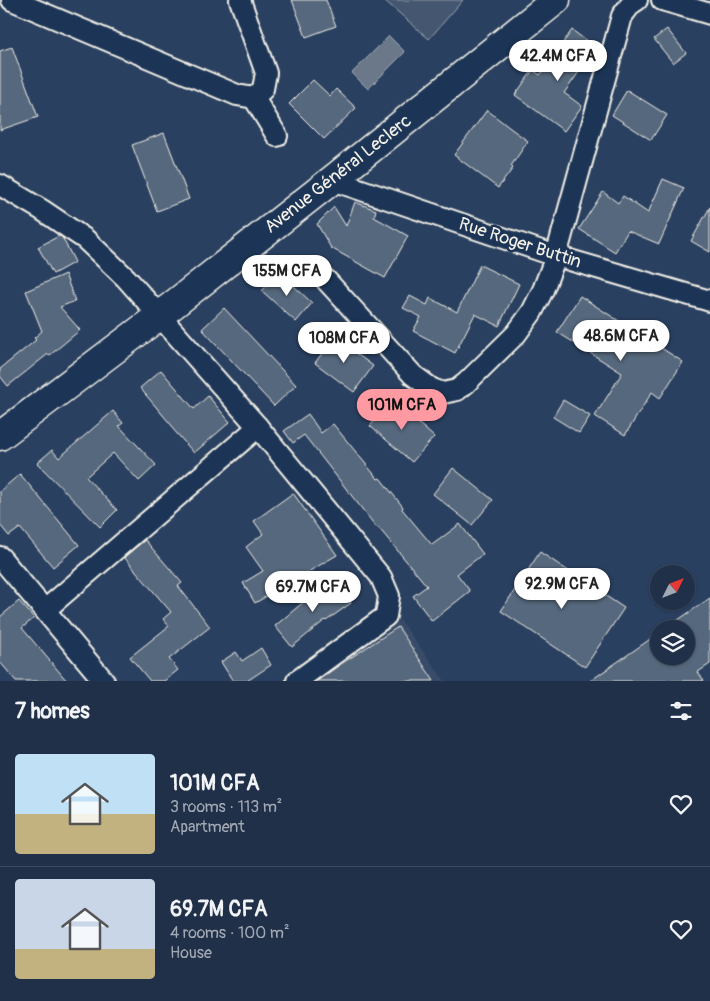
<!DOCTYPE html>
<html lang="en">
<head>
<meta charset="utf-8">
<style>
	:root { --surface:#203048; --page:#2d3c52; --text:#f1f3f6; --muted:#a2a9b4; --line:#3d4b60; --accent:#ff9aa2 }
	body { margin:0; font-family:Pangolin,sans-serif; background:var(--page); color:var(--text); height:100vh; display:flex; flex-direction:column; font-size:19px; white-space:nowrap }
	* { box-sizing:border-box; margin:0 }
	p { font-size:16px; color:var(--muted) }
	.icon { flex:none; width:28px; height:28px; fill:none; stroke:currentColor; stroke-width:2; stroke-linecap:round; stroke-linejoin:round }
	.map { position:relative; height:681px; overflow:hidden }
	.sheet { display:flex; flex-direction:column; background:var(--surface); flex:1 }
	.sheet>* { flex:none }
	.needle { width:32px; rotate:48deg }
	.controls { position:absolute; left:650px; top:565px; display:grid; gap:10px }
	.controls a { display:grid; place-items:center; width:45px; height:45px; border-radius:50%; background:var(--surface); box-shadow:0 1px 4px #0004,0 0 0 1px var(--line); font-size:25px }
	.price { position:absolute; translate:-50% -42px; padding:0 11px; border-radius:18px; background:#fff; color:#222; font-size:16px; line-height:32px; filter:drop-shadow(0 1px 2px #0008) }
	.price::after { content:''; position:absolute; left:50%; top:30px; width:15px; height:11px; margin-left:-8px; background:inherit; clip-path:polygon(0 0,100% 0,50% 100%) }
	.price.active { background:var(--accent); color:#111 }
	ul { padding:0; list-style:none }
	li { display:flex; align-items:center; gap:15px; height:125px; padding:0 15px }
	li+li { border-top:1px solid var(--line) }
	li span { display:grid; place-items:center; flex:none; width:140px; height:100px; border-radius:5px; color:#555 }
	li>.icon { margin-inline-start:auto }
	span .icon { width:60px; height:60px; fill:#fffc; stroke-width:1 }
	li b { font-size:21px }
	h2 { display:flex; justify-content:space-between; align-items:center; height:60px; padding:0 15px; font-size:21px }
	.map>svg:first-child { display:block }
	.built { fill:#374c69 }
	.green { fill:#445771; stroke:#9ca4ac }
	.water { fill:#6a788a; stroke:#a1a8b0 }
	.building { fill:#56677d; stroke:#f4f1e8 }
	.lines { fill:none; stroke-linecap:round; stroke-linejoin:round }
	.street-casing { stroke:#f4f1e8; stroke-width:24 }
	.primary-casing { stroke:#f4f1e8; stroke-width:31 }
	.street { stroke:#1d3557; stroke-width:20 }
	.primary { stroke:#1d3557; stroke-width:28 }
	.labels { text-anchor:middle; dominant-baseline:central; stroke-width:5; stroke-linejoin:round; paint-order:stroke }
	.street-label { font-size:18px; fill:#f4f1e8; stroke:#1d3557 }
</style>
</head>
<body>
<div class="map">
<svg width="710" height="681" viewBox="0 0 710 681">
	<rect width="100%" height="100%" fill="#2a4060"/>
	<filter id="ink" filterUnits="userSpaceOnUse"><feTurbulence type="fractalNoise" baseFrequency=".02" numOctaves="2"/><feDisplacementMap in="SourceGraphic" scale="10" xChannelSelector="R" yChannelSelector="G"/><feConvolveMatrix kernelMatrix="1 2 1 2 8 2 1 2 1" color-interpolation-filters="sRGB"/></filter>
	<g filter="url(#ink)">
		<polygon class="built" points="400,620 445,681 307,681"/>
		<polygon class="green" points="384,0 463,0 429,39"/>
		<polygon class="water" points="389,36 405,52 368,89 352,73"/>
		<g class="building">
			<polygon points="292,0 326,0 336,26 306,37"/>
			<polygon points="667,29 686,53 673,63 654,39"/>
			<polygon points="572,30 596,48 564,93 582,106 564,131 515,95 533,70 540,75"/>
			<polygon points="12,47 38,117 0,130 0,51"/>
			<polygon points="313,80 330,96 336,89 356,108 324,139 289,104"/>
			<polygon points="627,90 667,115 651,140 612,115"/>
			<polygon points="487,110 510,128 528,141 511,166 513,168 498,188 454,155"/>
			<polygon points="164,133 189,199 157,211 132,145"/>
			<polygon points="663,179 684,188 659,244 628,231 615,252 579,229 603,192 618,203 623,196 648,213"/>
			<polygon points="355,202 376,210 374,217 408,236 385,278 331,248 317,224 334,207 346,226"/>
			<polygon points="710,207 710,252 691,241"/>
			<polygon points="59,236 62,237 75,262 53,274 38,247"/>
			<polygon points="480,265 519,284 499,326 475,314 455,353 413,331 421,317 403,308 410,296 427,305 430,298 457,312"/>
			<polygon points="279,272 312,303 296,322 262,291"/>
			<polygon points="65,274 75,301 60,307 80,330 49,356 48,354 8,386 0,376 0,369 36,340 34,338 42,331 26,291"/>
			<polygon points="580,296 683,362 660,398 652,392 625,435 595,416 622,373 557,332"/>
			<polygon points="224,308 296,385 274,406 202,329"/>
			<polygon points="334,337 373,366 354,392 315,363"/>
			<polygon points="161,370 194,409 208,396 230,422 194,453 172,428 173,427 140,388"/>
			<polygon points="563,400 590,416 579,433 553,417"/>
			<polygon points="393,401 434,437 412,462 370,426"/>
			<polygon points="113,411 123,423 119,426 156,465 139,481 113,453 86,477 117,510 100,527 37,463 52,450 59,458"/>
			<polygon points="308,414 321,433 333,424 378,479 380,478 403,507 402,509 432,545 460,524 483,554 457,574 470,591 432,621 413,596 427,586 378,527 377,528 304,435 293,443 284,431"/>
			<polygon points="453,468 493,500 472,525 433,494"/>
			<polygon points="20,474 79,545 53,567 20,528 9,536 0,525 0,491"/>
			<polygon points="293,493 337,555 255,603 243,583 263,571 246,547 263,534 254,521"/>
			<polygon points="145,540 182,583 178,586 210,627 169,659 178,670 164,681 150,681 130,657 169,626 163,619 171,612 124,557"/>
			<polygon points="540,552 624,608 585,667 501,611"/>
			<polygon points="332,578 351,603 326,621 325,620 292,647 275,626"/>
			<polygon points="710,598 710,664 698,672 704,681 590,681 659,633 659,656 686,656 686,629 665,629"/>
			<polygon points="19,601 34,618 22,628 67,681 16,681 0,662 0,617"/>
			<polygon points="398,627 434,681 317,681 341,664"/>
			<polygon points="261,648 271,665 247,681 233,681 221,662 236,652 242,661"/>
		</g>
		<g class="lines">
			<g class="street-casing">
				<g id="street">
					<polyline points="12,0 237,95 254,98 277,136"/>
					<polyline points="240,0 266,73 263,89 254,98"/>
					<polyline points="662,0 710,14"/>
					<polyline points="332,180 556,256 710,301"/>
					<polyline points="0,185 42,210 85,239 126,278 258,427 381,577 389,596 386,616 297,681"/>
					<polyline points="326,280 413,375 432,389 443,393 457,390 466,383 516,334 532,312 543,290 556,256 622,16 631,4 637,0"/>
					<polyline points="0,557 104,681"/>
					<polyline points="45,610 258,427"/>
				</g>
			</g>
			<g class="primary-casing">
				<polyline id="primary" points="0,436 159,316 332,180 556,0"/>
			</g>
			<use href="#street" class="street"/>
			<use href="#primary" class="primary"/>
		</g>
	</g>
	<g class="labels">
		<g class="street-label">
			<text transform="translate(338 174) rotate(-38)">Avenue Général Leclerc</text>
			<text transform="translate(520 243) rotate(18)">Rue Roger Buttin</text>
		</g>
	</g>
</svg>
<div class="controls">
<a><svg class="needle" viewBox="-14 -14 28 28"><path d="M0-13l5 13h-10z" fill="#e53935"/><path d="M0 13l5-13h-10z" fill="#a2a9b4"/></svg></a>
<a><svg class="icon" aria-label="layers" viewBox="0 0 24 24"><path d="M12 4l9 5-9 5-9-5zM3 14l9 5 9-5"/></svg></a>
</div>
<b class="price" style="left:558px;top:82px">42.4M CFA</b>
<b class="price" style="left:287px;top:297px">155M CFA</b>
<b class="price" style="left:621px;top:362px">48.6M CFA</b>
<b class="price" style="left:344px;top:364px">108M CFA</b>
<b class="price active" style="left:402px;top:431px">101M CFA</b>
<b class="price" style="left:562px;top:610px">92.9M CFA</b>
<b class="price" style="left:313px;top:613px">69.7M CFA</b>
</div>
<section class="sheet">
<h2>7 homes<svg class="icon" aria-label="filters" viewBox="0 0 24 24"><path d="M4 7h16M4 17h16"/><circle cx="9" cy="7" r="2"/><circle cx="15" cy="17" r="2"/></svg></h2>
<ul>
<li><span style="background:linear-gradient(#bfe0f5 60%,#c2b280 0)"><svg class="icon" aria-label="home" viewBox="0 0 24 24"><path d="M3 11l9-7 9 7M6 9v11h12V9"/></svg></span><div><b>101M CFA</b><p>3 rooms · 113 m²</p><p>Apartment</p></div><svg class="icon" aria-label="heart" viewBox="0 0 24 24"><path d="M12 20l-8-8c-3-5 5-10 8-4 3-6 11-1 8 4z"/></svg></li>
<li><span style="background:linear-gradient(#c9d6e8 70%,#c2b280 0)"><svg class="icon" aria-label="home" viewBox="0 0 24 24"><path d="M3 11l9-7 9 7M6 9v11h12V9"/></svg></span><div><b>69.7M CFA</b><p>4 rooms · 100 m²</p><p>House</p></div><svg class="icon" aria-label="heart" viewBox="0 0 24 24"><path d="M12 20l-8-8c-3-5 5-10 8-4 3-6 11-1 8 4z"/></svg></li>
</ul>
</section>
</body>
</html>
